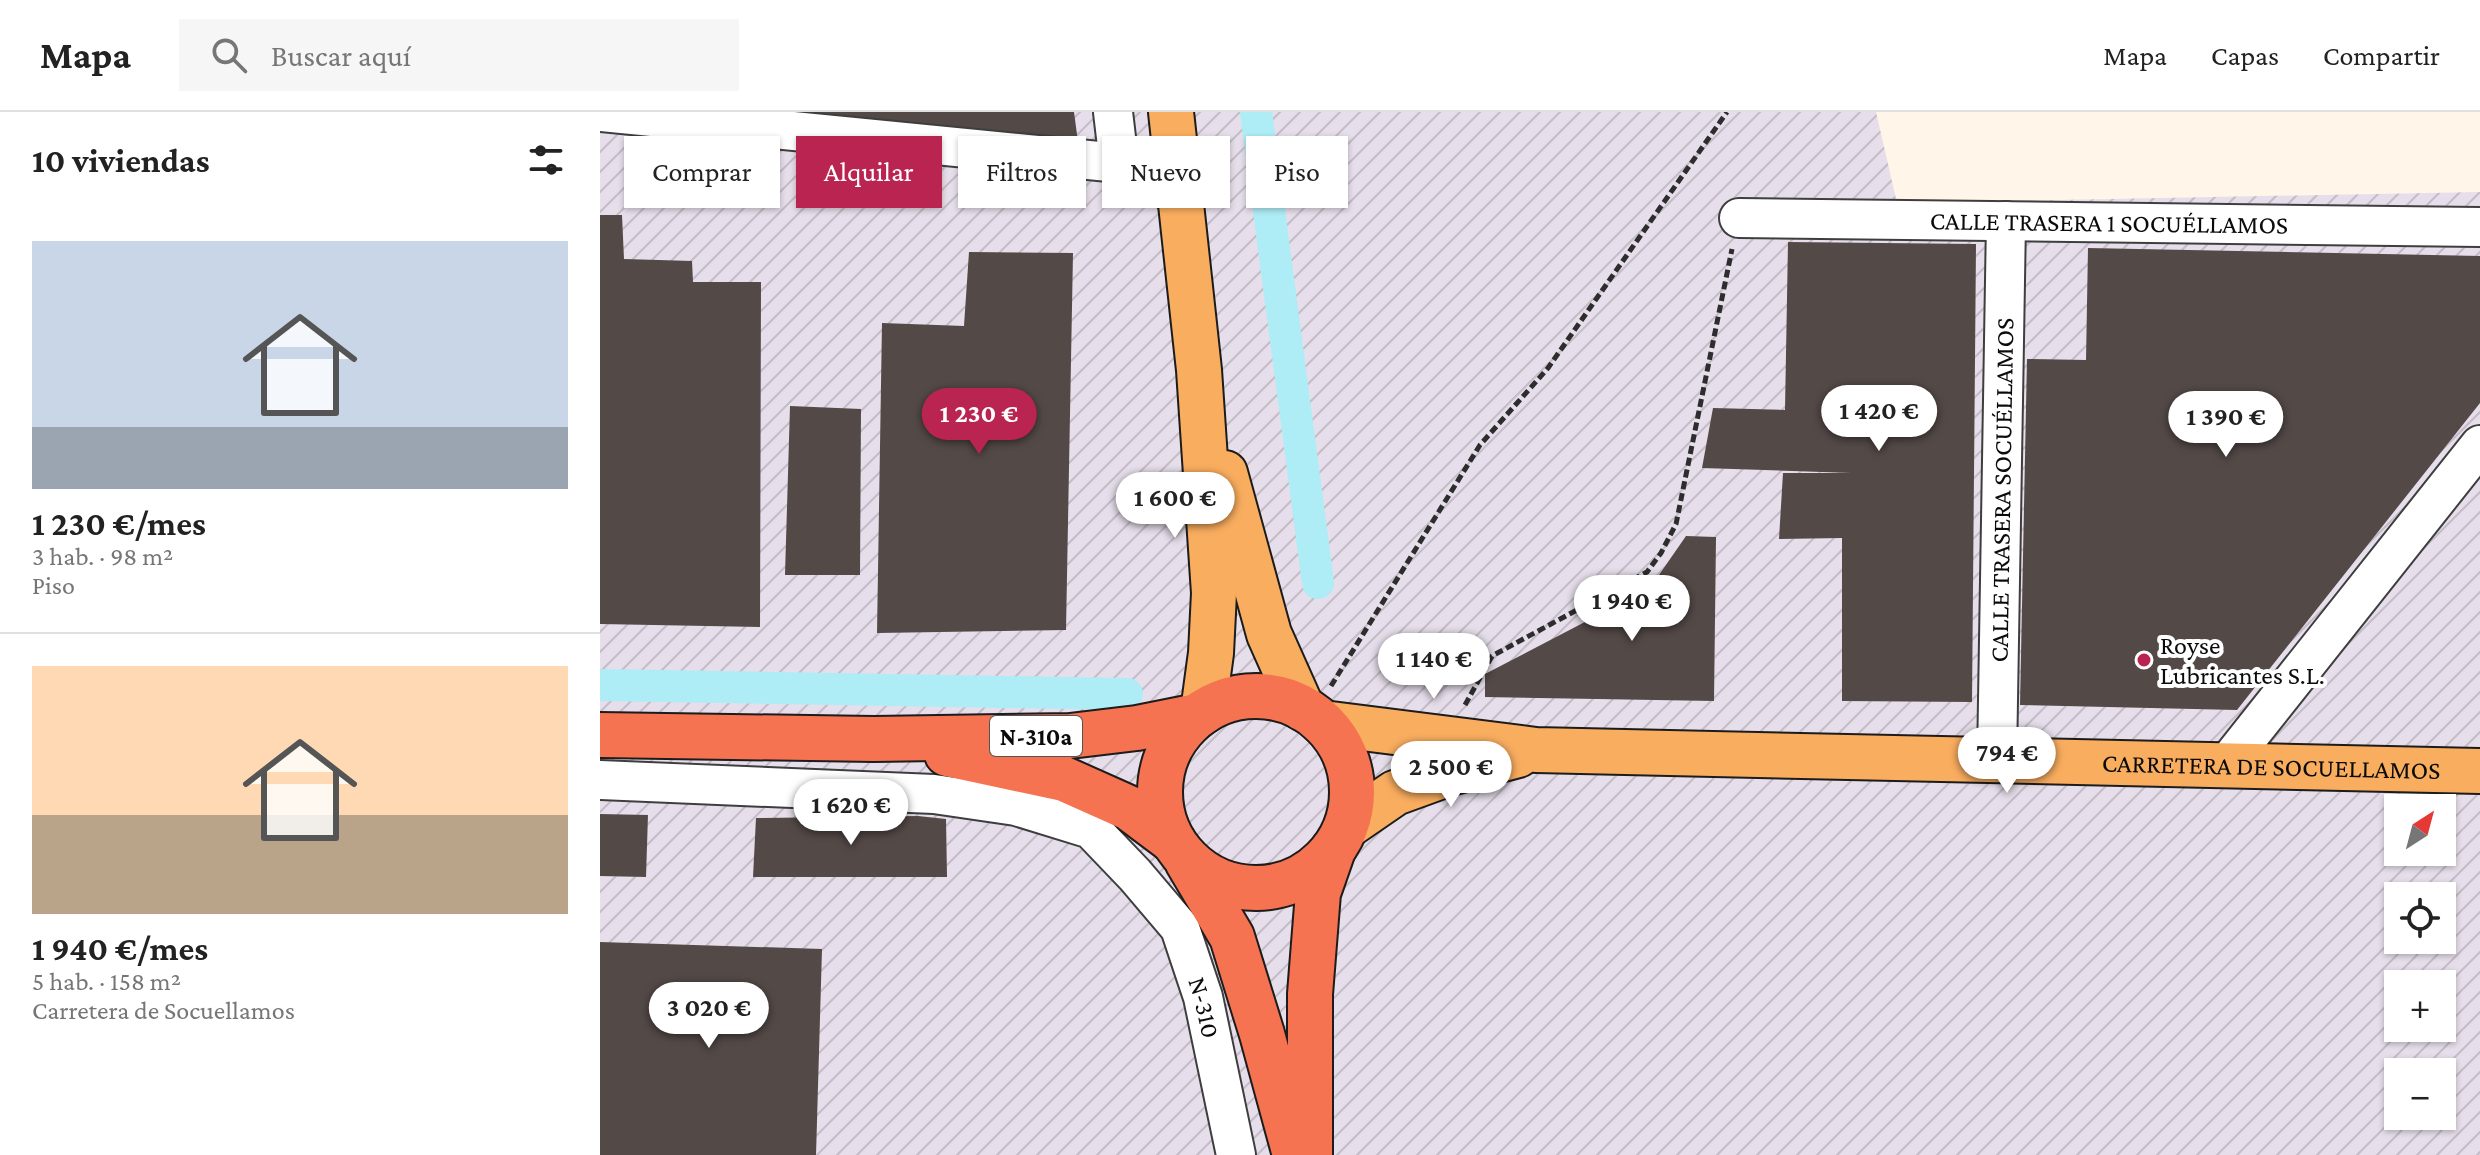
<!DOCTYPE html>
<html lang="es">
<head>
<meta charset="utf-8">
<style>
	:root { --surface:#fff; --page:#f6f6f6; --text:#222; --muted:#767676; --line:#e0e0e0; --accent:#ba2450 }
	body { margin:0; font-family:"Crimson Pro",serif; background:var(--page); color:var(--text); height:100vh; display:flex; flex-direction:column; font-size:30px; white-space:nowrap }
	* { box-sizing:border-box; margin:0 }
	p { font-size:26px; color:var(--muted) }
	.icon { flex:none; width:44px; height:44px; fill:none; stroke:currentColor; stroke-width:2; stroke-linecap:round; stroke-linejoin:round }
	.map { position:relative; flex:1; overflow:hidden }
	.sheet { display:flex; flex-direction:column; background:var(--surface); width:600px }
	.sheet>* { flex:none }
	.top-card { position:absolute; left:24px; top:24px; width:760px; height:72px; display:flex; gap:16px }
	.needle { width:52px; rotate:36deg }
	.controls { position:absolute; left:1784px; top:682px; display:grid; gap:16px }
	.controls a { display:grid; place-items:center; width:72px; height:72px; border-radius:0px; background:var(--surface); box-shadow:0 2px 6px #0004; font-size:40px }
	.price { position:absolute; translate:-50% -68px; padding:0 18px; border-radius:28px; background:#fff; color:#222; font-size:26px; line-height:52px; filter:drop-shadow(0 2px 4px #0008) }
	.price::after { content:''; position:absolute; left:50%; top:48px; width:24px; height:18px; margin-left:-12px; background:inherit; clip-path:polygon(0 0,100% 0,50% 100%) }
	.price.active { background:var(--accent); color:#fff }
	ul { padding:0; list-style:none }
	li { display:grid; align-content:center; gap:16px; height:424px; padding:0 32px }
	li+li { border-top:2px solid var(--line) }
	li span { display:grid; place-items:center; height:248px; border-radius:0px; color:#555 }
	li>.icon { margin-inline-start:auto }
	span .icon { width:144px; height:144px; fill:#fffc; stroke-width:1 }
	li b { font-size:34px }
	h2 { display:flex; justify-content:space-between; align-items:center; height:96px; padding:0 32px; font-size:34px }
	.tag { padding:0 28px; border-radius:0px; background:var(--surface); box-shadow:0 2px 6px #0004; font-size:28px; line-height:72px }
	.tag.active { background:var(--accent); color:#fff }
	header { display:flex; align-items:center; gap:48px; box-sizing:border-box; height:112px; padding:0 40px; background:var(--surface); border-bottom:2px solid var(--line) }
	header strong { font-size:38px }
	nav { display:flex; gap:44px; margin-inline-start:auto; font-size:28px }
	.search { width:560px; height:72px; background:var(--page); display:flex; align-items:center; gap:20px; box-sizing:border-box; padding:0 28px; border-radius:0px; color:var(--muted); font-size:30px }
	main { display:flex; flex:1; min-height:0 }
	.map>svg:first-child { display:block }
	.industrial { fill:url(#industrial-furrows); fill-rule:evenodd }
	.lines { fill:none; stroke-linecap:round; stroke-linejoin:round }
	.canal { stroke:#aeedf6; stroke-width:32 }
	.building { fill:#534947 }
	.minor-casing { stroke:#3e3e3e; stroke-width:42 }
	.major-casing { stroke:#1c1c1c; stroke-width:48 }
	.highway-casing { stroke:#1c1c1c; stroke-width:48 }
	.path { stroke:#2d2d2d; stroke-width:5; stroke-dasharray:8 4; stroke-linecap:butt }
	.minor { stroke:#fff; stroke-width:38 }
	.major { stroke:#f9ad5f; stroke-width:44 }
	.highway { stroke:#f57351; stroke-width:44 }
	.poi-dot { fill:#ba2450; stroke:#fff; stroke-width:3 }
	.labels { text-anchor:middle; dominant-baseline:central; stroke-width:8; stroke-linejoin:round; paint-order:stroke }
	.shield { fill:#fff; stroke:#545454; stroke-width:2 }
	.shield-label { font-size:24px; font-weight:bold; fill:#0b0b0b }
	.street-label { font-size:26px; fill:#0b0b0b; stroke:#fff }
	.poi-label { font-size:26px; fill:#0b0b0b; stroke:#fff; text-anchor:start }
</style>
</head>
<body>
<header>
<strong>Mapa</strong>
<div class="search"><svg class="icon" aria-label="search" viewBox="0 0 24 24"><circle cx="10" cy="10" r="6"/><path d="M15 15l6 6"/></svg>Buscar aquí</div>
<nav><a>Mapa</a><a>Capas</a><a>Compartir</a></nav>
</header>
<main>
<section class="sheet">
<h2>10 viviendas<svg class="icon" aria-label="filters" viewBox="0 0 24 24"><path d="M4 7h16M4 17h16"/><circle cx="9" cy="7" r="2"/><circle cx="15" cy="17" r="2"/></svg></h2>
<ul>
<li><span style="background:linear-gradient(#c9d6e8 75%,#9aa5b1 0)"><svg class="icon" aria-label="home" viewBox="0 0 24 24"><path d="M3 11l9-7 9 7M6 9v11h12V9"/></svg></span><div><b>1 230 €/mes</b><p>3 hab. · 98 m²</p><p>Piso</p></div></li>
<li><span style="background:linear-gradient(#ffd9b3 60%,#b9a48a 0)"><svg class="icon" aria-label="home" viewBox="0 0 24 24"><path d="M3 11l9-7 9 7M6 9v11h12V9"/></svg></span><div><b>1 940 €/mes</b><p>5 hab. · 158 m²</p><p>Carretera de Socuellamos</p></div></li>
</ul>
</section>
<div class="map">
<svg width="1880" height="1043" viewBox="0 0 1880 1043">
	<defs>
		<pattern id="industrial-furrows" width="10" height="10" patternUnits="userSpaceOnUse" patternTransform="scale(2)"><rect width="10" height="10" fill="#e6deea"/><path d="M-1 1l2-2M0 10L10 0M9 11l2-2" fill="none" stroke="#c4bdc7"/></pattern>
	</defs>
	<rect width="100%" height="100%" fill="#fff5e9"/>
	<path class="industrial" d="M0,0H1276L1297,91L1880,80V1043H0ZM1798,696H1842V740H1798ZM1798,784H1842V828H1798ZM1798,872H1842V916H1798ZM1798,960H1842V1004H1798Z"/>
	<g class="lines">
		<g class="canal">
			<polyline points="656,0 718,471"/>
			<polyline points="0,573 527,582"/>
		</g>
	</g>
	<g class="building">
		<polygon points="192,0 474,0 478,30"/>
		<polygon points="0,103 22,103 24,147 92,149 93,170 161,170 160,515 0,512"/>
		<polygon points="1188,130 1376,132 1372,590 1242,589 1242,426 1179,427 1183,361 1251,361 1102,356 1113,296 1185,298"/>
		<polygon points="1488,136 1880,144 1880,291 1637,598 1420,593 1427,247 1486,248"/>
		<polygon points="369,140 473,141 466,518 277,521 282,211 364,214"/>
		<polygon points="190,294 261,297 260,463 185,463"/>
		<polygon points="1086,424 1116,425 1114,589 885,585 885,562 1050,476"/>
		<polygon points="0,702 48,703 46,765 0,764"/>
		<polygon points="318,704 346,707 347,765 153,765 156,706"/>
		<polygon points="0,830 222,837 216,1043 0,1043"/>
	</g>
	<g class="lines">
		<g class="minor-casing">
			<g id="minor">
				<polyline points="0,0 519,51"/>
				<polyline points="513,0 519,51 583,87"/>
				<path id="s1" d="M1139,106L1880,115"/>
				<path id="s2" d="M1397,648L1406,109"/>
				<polyline points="1626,653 1880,333"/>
				<path id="s3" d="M0,668L334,682L416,694L491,717L535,763L580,816L603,885L636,1043"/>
			</g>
		</g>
		<g class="major-casing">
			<g id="major">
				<polyline points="571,0 599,258 614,481 611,541 603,600"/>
				<polyline points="625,361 669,522 702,596"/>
				<path id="s4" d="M723,611L936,638L1880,659"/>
				<polyline points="747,714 795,681 850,661 918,643"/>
			</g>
		</g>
		<g class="highway-casing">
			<g id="highway">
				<circle cx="656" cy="680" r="96"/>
				<polyline points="0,623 274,627 470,624 537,616 597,604"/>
				<polyline points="347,642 464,667 529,696 573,729"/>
				<polyline points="587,749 632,825 662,922 695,1043"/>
				<polyline points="710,1043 710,882 718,781 733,738"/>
			</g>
		</g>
		<g class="path">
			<polyline points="731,574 880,333 948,256 1127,0"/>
			<polyline points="865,593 892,544 1047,460 1061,441 1076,412 1132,137"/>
		</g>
		<use href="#minor" class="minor"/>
		<use href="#major" class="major"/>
		<use href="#highway" class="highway"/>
	</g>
	<circle class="poi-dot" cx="1544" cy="548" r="8"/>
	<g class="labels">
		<rect class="shield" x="390" y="604" width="92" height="40" rx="6"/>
		<g class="shield-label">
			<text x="436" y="624">N-310a</text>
		</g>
		<g class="street-label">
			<text stroke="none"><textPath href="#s1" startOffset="370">CALLE TRASERA 1 SOCUÉLLAMOS</textPath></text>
			<text stroke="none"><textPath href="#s2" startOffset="270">CALLE TRASERA SOCUÉLLAMOS</textPath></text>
			<text stroke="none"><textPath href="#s4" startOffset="950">CARRETERA DE SOCUELLAMOS</textPath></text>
			<text stroke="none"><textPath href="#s3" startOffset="712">N-310</textPath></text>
		</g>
		<g class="poi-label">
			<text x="1560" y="533">Royse<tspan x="1560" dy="30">Lubricantes S.L.</tspan></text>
		</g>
	</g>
</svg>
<div class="controls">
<a><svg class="needle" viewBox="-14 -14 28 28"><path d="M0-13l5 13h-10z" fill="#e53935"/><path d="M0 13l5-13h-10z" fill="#767676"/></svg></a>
<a><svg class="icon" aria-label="locate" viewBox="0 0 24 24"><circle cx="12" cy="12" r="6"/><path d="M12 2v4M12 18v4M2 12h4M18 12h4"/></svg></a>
<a>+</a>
<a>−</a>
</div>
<b class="price" style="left:1279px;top:341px">1 420 €</b>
<b class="price active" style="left:379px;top:344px">1 230 €</b>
<b class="price" style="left:1626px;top:347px">1 390 €</b>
<b class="price" style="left:575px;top:428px">1 600 €</b>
<b class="price" style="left:1032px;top:531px">1 940 €</b>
<b class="price" style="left:834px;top:589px">1 140 €</b>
<b class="price" style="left:1407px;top:683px">794 €</b>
<b class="price" style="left:851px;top:697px">2 500 €</b>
<b class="price" style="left:251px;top:735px">1 620 €</b>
<b class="price" style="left:109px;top:938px">3 020 €</b>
<div class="top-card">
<a class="tag">Comprar</a>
<a class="tag active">Alquilar</a>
<a class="tag">Filtros</a>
<a class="tag">Nuevo</a>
<a class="tag">Piso</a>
</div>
</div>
</main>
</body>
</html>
